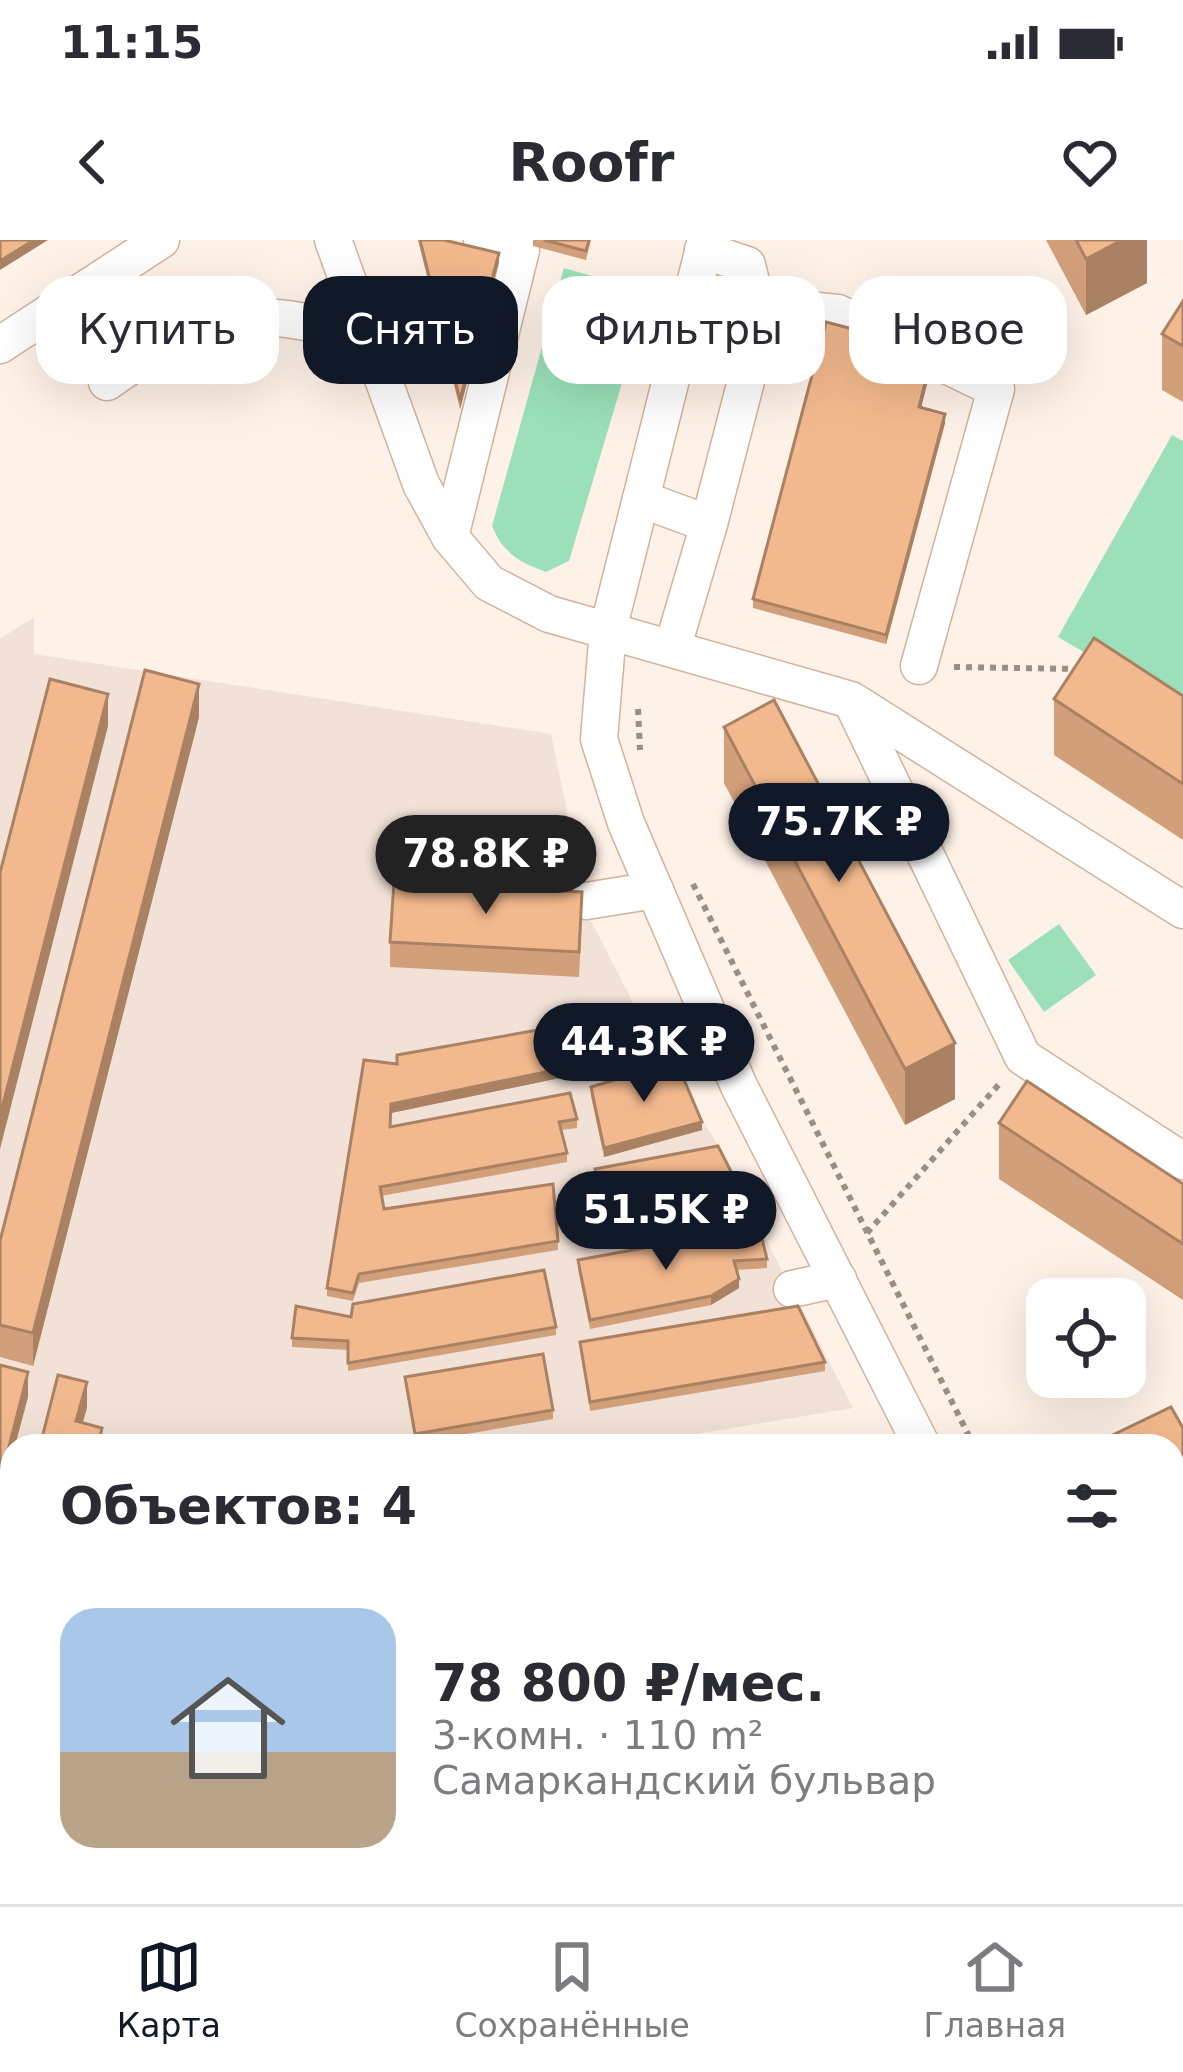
<!DOCTYPE html>
<html lang="ru">
<head>
<meta charset="utf-8">
<style>
	:root { --surface:#fff; --page:#f2f2f3; --text:#2b2b33; --muted:#7c7c81; --line:#e1e1e2; --accent:#111827 }
	body { margin:0; font-family:"DejaVu Sans",sans-serif; background:var(--page); color:var(--text); height:100vh; display:flex; flex-direction:column; font-size:45px; white-space:nowrap }
	* { box-sizing:border-box; margin:0 }
	p { font-size:39px; color:var(--muted) }
	.icon { flex:none; width:66px; height:66px; fill:none; stroke:currentColor; stroke-width:2; stroke-linecap:round; stroke-linejoin:round }
	.map { position:relative; flex:1; overflow:hidden }
	.sheet { position:absolute; left:0px; top:1194px; width:1185px; height:471px; display:flex; flex-direction:column; background:var(--surface); border-radius:36px 36px 0 0; box-shadow:0 12px 48px #0002 }
	.sheet>* { flex:none }
	.hud { position:absolute; left:36px; top:36px; width:1113px; height:108px; display:flex; gap:24px }
	.fabs { position:absolute; left:1026px; top:1038px; display:grid; gap:24px }
	.fabs a { display:grid; place-items:center; width:120px; height:120px; border-radius:24px; background:var(--surface); box-shadow:0 12px 48px #0002; font-size:60px }
	.price { position:absolute; translate:-50% -102px; padding:0 27px; border-radius:42px; background:var(--accent); color:#fff; font-size:39px; line-height:78px; filter:drop-shadow(0 3px 6px #0008) }
	.price::after { content:''; position:absolute; left:50%; top:72px; width:36px; height:27px; margin-left:-18px; background:inherit; clip-path:polygon(0 0,100% 0,50% 100%) }
	.price.selected { background:#222; color:#fff }
	ul { padding:0; list-style:none }
	li { display:flex; align-items:center; gap:36px; height:300px; padding:0 60px }
	li+li { border-top:3px solid var(--line) }
	li span { display:grid; place-items:center; flex:none; width:336px; height:240px; border-radius:36px; color:#555 }
	li>.icon { margin-inline-start:auto }
	span .icon { width:144px; height:144px; fill:#fffc; stroke-width:1 }
	li b { font-size:51px }
	h2 { display:flex; justify-content:space-between; align-items:center; height:144px; padding:0 60px; font-size:51px }
	.tag { padding:0 42px; border-radius:36px; background:var(--surface); box-shadow:0 12px 48px #0002; font-size:42px; line-height:108px }
	.tag.selected { background:var(--accent); color:#fff }
	.status { display:flex; justify-content:space-between; align-items:center; height:84px; padding:0 60px; background:var(--surface); direction:ltr }
	.status svg { height:33px; fill:currentColor }
	header { display:flex; justify-content:space-between; align-items:center; height:156px; padding:0 60px; background:var(--surface); font-size:54px; font-weight:800 }
	.tab-bar { display:flex; justify-content:space-around; align-items:center; height:168px; border-top:3px solid var(--line); background:var(--surface); font-size:33px; color:var(--muted) }
	.tab-bar a { display:grid; justify-items:center; gap:6px }
	.tab-bar .selected { color:var(--accent) }
	.map>svg:first-child { display:block }
	.built { fill:#f1e1d6 }
	.green { fill:#9be0ba }
	.lines { fill:none; stroke-linecap:round; stroke-linejoin:round }
	.minor-casing { stroke:#d2b39c; stroke-width:39 }
	.major-casing { stroke:#d4d2d0; stroke-width:48 }
	.path { stroke:#9a8e85; stroke-width:6; stroke-dasharray:6 6; stroke-linecap:butt }
	.minor { stroke:#fff; stroke-width:36 }
	.major { stroke:#fbc28b; stroke-width:45 }
	.wall { fill:#d19f7a }
	.shaded-wall { fill:#aa8263 }
	.building { fill:#f3b98e; stroke:#aa8263; stroke-width:3 }
</style>
</head>
<body>
<div class="status"><b>11:15</b><svg viewBox="0 0 49 12"><path d="M0 12V9h3v3zM5 12V6h3v6zM10 12V3h3v9zM15 12V0h3v12zM26 1h20v11H26zM47 4h2v5h-2z"/></svg></div>
<header><svg class="icon" aria-label="back" viewBox="0 0 24 24"><path d="M15 5l-7 7 7 7"/></svg>Roofr<svg class="icon" aria-label="heart" viewBox="0 0 24 24"><path d="M12 20l-8-8c-3-5 5-10 8-4 3-6 11-1 8 4z"/></svg></header>
<div class="map">
<svg width="1183" height="1664" viewBox="0 0 1183 1664">
	<rect width="100%" height="100%" fill="#fef1e7"/>
	<polygon class="built" points="34,377 34,414 551,494 589,677 645,786 714,899 853,1168 624,1206 12,1206 12,1405 0,1398 0,399"/>
	<g class="green">
		<path d="M564,28L649,52L569,321L546,332C519,322 503,313 492,286Z"/>
		<polygon points="1172,195 1183,201 1183,470 1058,397"/>
		<polygon points="1059,684 1096,735 1044,772 1008,720"/>
	</g>
	<g class="lines">
		<g class="minor-casing">
			<g id="minor">
				<polyline points="333,0 421,244 450,297 489,343 549,374 851,460 1183,670"/>
				<polyline points="706,0 608,390 599,499 626,583 739,846 922,1206"/>
				<polyline points="757,65 838,73 996,149 919,426"/>
				<polyline points="0,105 161,0"/>
				<path d="M107,142C217,65 236,67 364,93"/>
				<polyline points="641,259 709,284 761,83 747,25 703,10"/>
				<polyline points="450,297 521,10 482,0"/>
				<polyline points="673,406 709,284"/>
				<polyline points="852,462 1023,817 1183,921"/>
				<polyline points="586,661 655,650"/>
				<polyline points="792,1049 838,1039"/>
				<polyline points="1173,1339 1183,1330"/>
				<polyline points="1173,1376 1183,1371"/>
				<polyline points="1150,1653 1156,1664"/>
			</g>
		</g>
		<g class="major-casing">
			<g id="major">
				<polyline points="0,1468 12,1475"/>
				<polyline points="0,1541 12,1551"/>
				<polyline points="0,1635 12,1650"/>
				<polyline points="118,1653 127,1664"/>
				<polyline points="338,1653 358,1664"/>
			</g>
		</g>
		<g class="path">
			<polyline points="954,427 1079,429"/>
			<polyline points="638,469 640,510"/>
			<polyline points="693,644 974,1206"/>
			<polyline points="867,993 1001,842"/>
			<polyline points="1173,1605 1183,1625"/>
			<polyline points="403,1653 422,1664"/>
		</g>
		<use href="#minor" class="minor"/>
		<use href="#major" class="major"/>
	</g>
	<g class="wall">
		<polygon points="418,0 444,0 499,21 460,169"/>
		<polygon points="533,0 591,0 586,20 533,6"/>
		<polygon points="1046,0 1147,0 1147,43 1086,75"/>
		<polygon points="1183,61 1183,162 1162,150 1162,94"/>
		<polygon points="962,82 952,115 927,107 927,98"/>
		<polygon points="898,110 896,118 929,136 921,168 945,183 886,404 753,368 753,359"/>
		<polygon points="1183,456 1183,600 1054,515 1054,459"/>
		<polygon points="199,477 33,1126 0,1117 0,1001"/>
		<polygon points="724,487 955,859 905,885 724,543"/>
		<polygon points="582,677 579,737 390,727 390,702"/>
		<polygon points="666,816 391,873 390,887 577,879 577,888 561,890 567,913 567,922 381,956 384,969 558,1001 558,1010 359,1043 353,1061 327,1056 327,1048 397,824"/>
		<polygon points="591,847 702,890 604,917 591,856"/>
		<polygon points="999,883 1183,944 1183,1060 999,939"/>
		<polygon points="595,929 747,963 747,972 598,1000 591,968 591,959 600,957"/>
		<polygon points="767,1019 767,1028 736,1030 739,1048 711,1065 590,1089 578,1029 578,1020"/>
		<polygon points="351,1077 556,1087 556,1095 348,1131 348,1110 292,1107 292,1098"/>
		<polygon points="580,1102 825,1122 825,1131 590,1171"/>
		<polygon points="405,1137 553,1170 553,1179 415,1203"/>
		<polygon points="571,1653 682,1653 683,1664 573,1664"/>
		<polygon points="713,1653 953,1653 898,1664 715,1664"/>
	</g>
	<g class="shaded-wall">
		<polygon points="34,0 48,0 0,30 0,21"/>
		<polygon points="1122,0 1147,0 1147,43 1086,75 1086,19"/>
		<polygon points="499,13 499,21 460,169 460,160"/>
		<polygon points="962,73 962,82 952,115 952,106"/>
		<polygon points="929,127 929,136 919,176 919,167"/>
		<polygon points="945,174 945,183 886,404 886,395"/>
		<polygon points="199,444 199,477 33,1126 33,1093"/>
		<polygon points="108,454 108,486 0,909 0,876"/>
		<polygon points="955,803 955,859 905,885 905,829"/>
		<polygon points="666,807 666,816 391,873 391,864"/>
		<polygon points="702,882 702,890 604,917 604,908"/>
		<polygon points="739,1039 739,1048 711,1065 711,1056"/>
		<polygon points="28,1132 28,1157 15,1206 12,1206 12,1220 0,1267 0,1242"/>
		<polygon points="87,1142 87,1168 76,1206 76,1181"/>
		<polygon points="1183,1285 1183,1310 1173,1316 1173,1290"/>
		<polygon points="683,1658 683,1664 656,1664"/>
	</g>
	<g class="building">
		<polygon points="0,0 34,0 0,21"/>
		<polygon points="420,0 444,0 499,13 460,160"/>
		<polygon points="544,0 589,0 586,11"/>
		<polygon points="1076,0 1122,0 1086,19"/>
		<polygon points="1183,61 1183,106 1162,94"/>
		<polygon points="937,65 962,73 952,106 927,98"/>
		<polygon points="826,82 898,101 894,118 929,127 919,167 945,174 886,395 753,359"/>
		<polygon points="1094,398 1183,456 1183,544 1054,459"/>
		<polygon points="145,430 199,444 33,1093 0,1085 0,1001"/>
		<polygon points="50,439 108,454 0,876 0,633"/>
		<polygon points="774,460 955,803 905,829 724,487"/>
		<polygon points="394,642 582,652 579,712 390,702"/>
		<polygon points="634,773 666,807 391,864 390,887 570,853 577,879 559,882 567,913 380,947 384,969 553,944 558,1001 359,1034 353,1053 327,1048 364,820 397,824 397,815"/>
		<polygon points="676,821 702,882 604,908 591,847"/>
		<polygon points="1027,841 1183,944 1183,1004 999,883"/>
		<polygon points="718,906 747,963 598,991 591,959 602,956 595,929"/>
		<polygon points="759,987 767,1019 734,1021 739,1039 711,1056 590,1080 578,1020"/>
		<polygon points="544,1030 556,1087 348,1123 348,1101 292,1098 296,1066 351,1077 353,1064"/>
		<polygon points="798,1066 825,1122 590,1162 580,1102"/>
		<polygon points="543,1114 553,1170 415,1194 405,1137"/>
		<polygon points="0,1125 28,1132 0,1242"/>
		<polygon points="58,1135 87,1142 76,1181 102,1188 98,1206 40,1206"/>
		<polygon points="1171,1167 1183,1188 1183,1285 1173,1290 1173,1206 1095,1206 1096,1203"/>
		<polygon points="577,1653 682,1653 683,1658 656,1664 579,1664"/>
	</g>
</svg>
<div class="fabs">
<a><svg class="icon" aria-label="locate" viewBox="0 0 24 24"><circle cx="12" cy="12" r="6"/><path d="M12 2v4M12 18v4M2 12h4M18 12h4"/></svg></a>
</div>
<b class="price" style="left:839px;top:645px">75.7K ₽</b>
<b class="price selected" style="left:486px;top:677px">78.8K ₽</b>
<b class="price" style="left:644px;top:865px">44.3K ₽</b>
<b class="price" style="left:666px;top:1033px">51.5K ₽</b>
<div class="hud">
<a class="tag">Купить</a>
<a class="tag selected">Снять</a>
<a class="tag">Фильтры</a>
<a class="tag">Новое</a>
</div>
<section class="sheet">
<h2>Объектов: 4<svg class="icon" aria-label="filters" viewBox="0 0 24 24"><path d="M4 7h16M4 17h16"/><circle cx="9" cy="7" r="2"/><circle cx="15" cy="17" r="2"/></svg></h2>
<ul>
<li><span style="background:linear-gradient(#a9c7e8 60%,#b9a48a 0)"><svg class="icon" aria-label="home" viewBox="0 0 24 24"><path d="M3 11l9-7 9 7M6 9v11h12V9"/></svg></span><div><b>78 800 ₽/мес.</b><p>3-комн. · 110 m²</p><p>Самаркандский бульвар</p></div></li>
</ul>
</section>
</div>
<nav class="tab-bar">
<a class="selected"><svg class="icon" aria-label="map" viewBox="0 0 24 24"><path d="M3 6l6-2 6 2 6-2v14l-6 2-6-2-6 2zM9 4v14M15 6v14"/></svg>Карта</a>
<a><svg class="icon" aria-label="saved" viewBox="0 0 24 24"><path d="M7 4h10v16l-5-4-5 4z"/></svg>Сохранённые</a>
<a><svg class="icon" aria-label="home" viewBox="0 0 24 24"><path d="M3 11l9-7 9 7M6 9v11h12V9"/></svg>Главная</a>
</nav>
</body>
</html>
